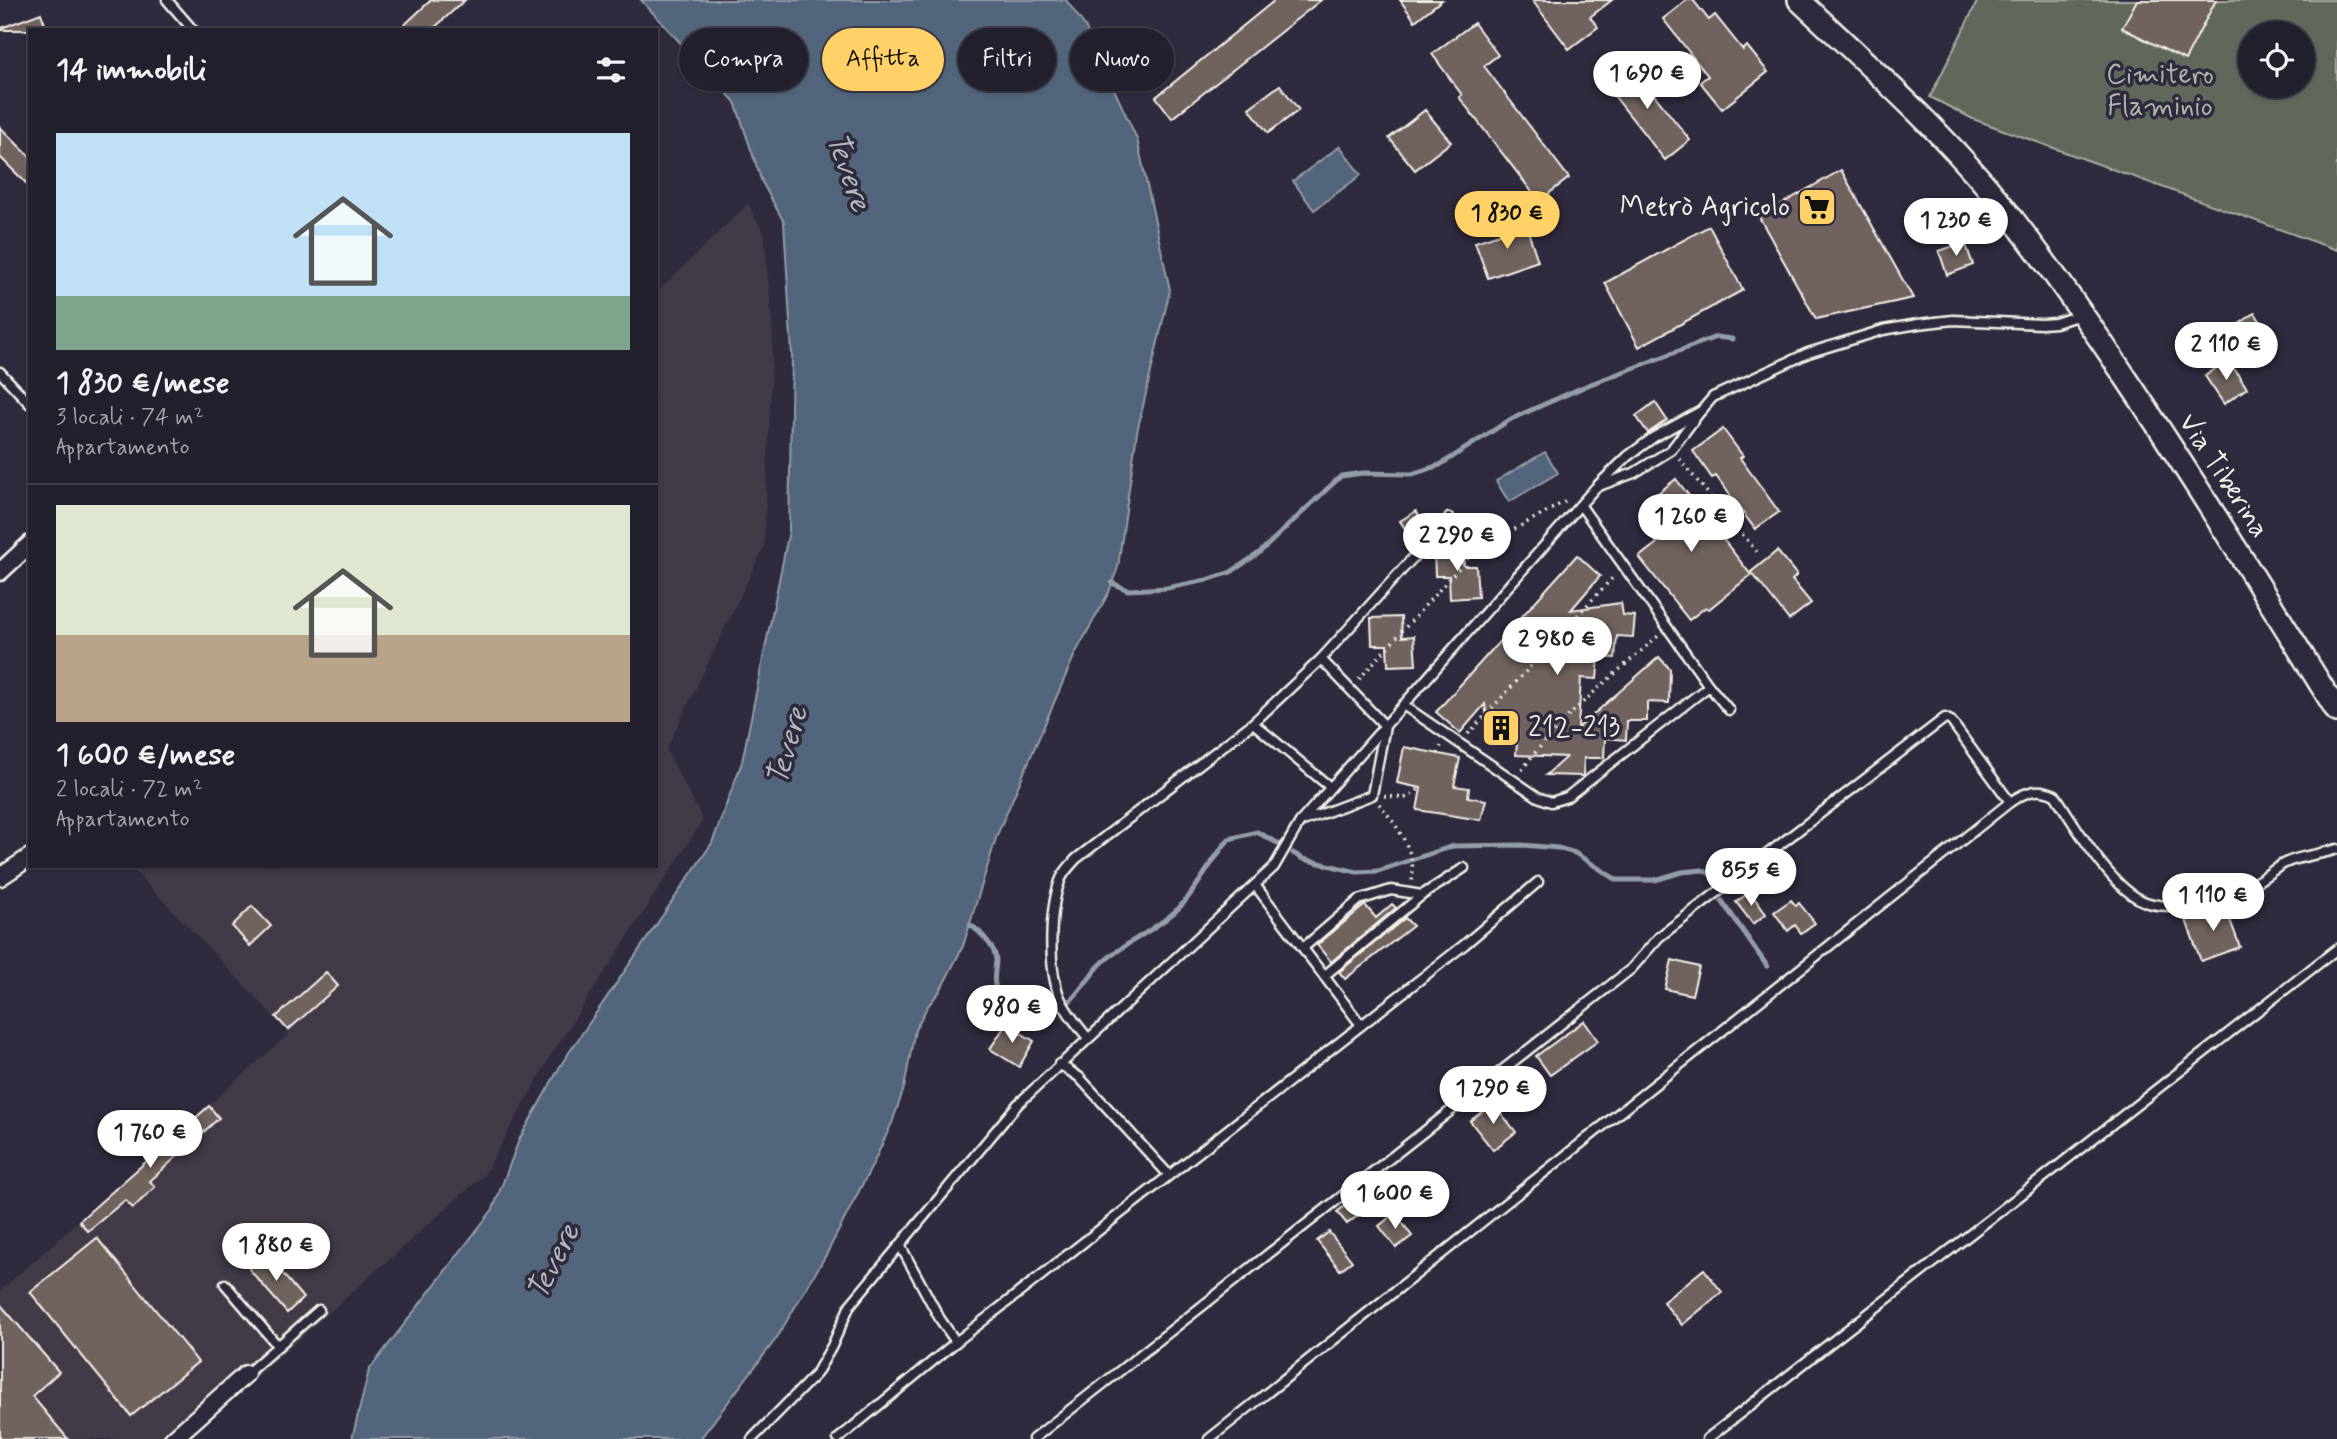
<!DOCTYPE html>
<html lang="it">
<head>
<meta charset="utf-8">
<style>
	:root { --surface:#23202e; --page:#2b2836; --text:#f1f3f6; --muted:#a3a3aa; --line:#403e4a; --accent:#ffd166 }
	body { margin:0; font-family:Mynerve,sans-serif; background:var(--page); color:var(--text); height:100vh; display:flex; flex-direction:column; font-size:26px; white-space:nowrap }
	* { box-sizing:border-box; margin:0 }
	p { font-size:23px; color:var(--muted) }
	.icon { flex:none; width:38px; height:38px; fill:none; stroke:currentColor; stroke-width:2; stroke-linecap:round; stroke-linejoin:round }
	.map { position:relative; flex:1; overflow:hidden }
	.side { position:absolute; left:28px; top:28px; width:630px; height:840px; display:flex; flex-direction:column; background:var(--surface); border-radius:0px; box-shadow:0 2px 5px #0004,0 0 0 2px var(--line) }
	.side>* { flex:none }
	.hud { position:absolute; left:679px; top:28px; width:665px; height:63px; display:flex; gap:14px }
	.controls { position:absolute; left:2238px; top:21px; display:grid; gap:14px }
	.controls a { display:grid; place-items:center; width:77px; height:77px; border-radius:50%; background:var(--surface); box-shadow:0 2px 5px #0004,0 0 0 2px var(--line); font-size:35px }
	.price { position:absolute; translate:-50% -60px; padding:0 16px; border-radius:24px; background:#fff; color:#222; font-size:23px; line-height:46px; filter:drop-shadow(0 2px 4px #0008) }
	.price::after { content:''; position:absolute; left:50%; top:42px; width:21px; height:16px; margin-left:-10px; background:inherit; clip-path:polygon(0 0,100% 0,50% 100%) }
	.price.on { background:var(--accent); color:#111 }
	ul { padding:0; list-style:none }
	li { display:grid; align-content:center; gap:14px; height:371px; padding:0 28px }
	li+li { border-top:2px solid var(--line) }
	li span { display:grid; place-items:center; height:217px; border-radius:0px; color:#555 }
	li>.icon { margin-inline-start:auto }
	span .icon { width:126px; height:126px; fill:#fffc; stroke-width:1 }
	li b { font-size:30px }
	h2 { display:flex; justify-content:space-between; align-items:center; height:84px; padding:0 28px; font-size:30px }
	.pill { padding:0 24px; border-radius:32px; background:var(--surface); box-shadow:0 2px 5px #0004,0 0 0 2px var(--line); font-size:24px; line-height:63px }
	.pill.on { background:var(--accent); color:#111 }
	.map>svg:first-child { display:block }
	.built { fill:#423b47 }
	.green { fill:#60675b; stroke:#aaaca2; stroke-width:2; fill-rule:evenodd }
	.water { fill:#52657d; stroke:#939da8; stroke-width:2 }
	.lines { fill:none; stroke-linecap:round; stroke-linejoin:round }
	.stream { stroke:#939da8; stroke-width:5 }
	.building { fill:#6f635e; stroke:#f4f1e8; stroke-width:2 }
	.lane-casing { stroke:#f4f1e8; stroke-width:13 }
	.street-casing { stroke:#f4f1e8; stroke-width:21 }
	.secondary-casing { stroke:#f4f1e8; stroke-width:26 }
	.path { stroke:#f4f1e8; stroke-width:3.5; stroke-dasharray:2 5; stroke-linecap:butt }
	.lane { stroke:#2f2a3d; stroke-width:8 }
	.street { stroke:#2f2a3d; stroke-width:16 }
	.secondary { stroke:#2f2a3d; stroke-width:21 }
	.labels { text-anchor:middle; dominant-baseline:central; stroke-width:7; stroke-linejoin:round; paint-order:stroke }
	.park-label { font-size:28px; fill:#b1b3a9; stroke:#2f2a3d }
	.poi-label { font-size:28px; fill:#f4f1e8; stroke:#2f2a3d; text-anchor:end }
	.street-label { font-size:28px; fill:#f4f1e8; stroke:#2f2a3d }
	.water-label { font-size:30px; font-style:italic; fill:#b3b9bd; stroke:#2f2a3d }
</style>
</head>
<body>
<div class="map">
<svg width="2337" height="1439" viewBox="0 0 2337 1439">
	<rect width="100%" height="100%" fill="#2f2a3d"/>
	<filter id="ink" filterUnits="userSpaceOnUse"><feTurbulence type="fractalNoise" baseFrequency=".0143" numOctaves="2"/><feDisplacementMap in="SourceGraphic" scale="14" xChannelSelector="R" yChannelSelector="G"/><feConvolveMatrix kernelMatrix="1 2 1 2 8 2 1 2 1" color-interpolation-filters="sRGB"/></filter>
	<g filter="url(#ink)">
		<polygon class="built" points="748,204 764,233 773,334 764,547 666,750 703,820 550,1057 484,1175 249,1384 236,1372 160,1439 0,1439 0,1291 290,1033 130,866 656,866 656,293"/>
		<path class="green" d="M1978,0H2337V250L1973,119L1930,97ZM2250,33H2303V86H2250Z"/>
		<g class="water">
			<polygon points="641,0 1066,0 1085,26 1137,139 1170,290 1137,432 1118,567 1109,592 1075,654 997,835 963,946 940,991 927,1007 915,1030 904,1088 892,1123 873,1164 826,1255 776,1339 700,1439 352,1439 369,1370 493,1209 519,1140 562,1063 712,843 742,762 789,531 792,355 784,222 762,182 735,102"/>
			<polygon points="1340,146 1361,175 1314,210 1293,181"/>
			<polygon points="1545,452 1558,473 1509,502 1496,481"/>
		</g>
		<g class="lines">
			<g class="stream">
				<polyline points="1112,583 1128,590 1167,588 1207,580 1231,572 1259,553 1341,476 1363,473 1412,474 1440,465 1511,419 1588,385 1716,337 1732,339"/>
				<polyline points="1293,853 1303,859 1357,872 1378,871 1453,846 1522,845 1558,848 1575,853 1617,880 1655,880 1682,872 1702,870 1713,875 1718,888"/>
				<polyline points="1722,901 1767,966"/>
				<path d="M970,925C980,931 997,949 996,961C995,975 992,981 998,995C1018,1001 1045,1014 1066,1004C1074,1000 1092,973 1101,964C1125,942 1155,931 1179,908C1199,887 1211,860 1229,839L1257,832L1281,845"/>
			</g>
		</g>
		<g class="building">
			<polygon points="431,0 465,0 432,30 399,30"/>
			<polygon points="1275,0 1321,0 1172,118 1156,97"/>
			<polygon points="1400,0 1442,0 1415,21"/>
			<polygon points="1532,0 1612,0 1590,17 1598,27 1569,49"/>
			<polygon points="1687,0 1693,0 1709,20 1715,15 1743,50 1747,46 1768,72 1722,109 1700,82 1708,76 1663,19"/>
			<polygon points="2137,0 2216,0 2185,60 2122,28"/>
			<polygon points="41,13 47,30 2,30 1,28"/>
			<polygon points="1474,23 1498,55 1484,66 1569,178 1539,201 1459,97 1462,95 1432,54"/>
			<polygon points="1629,63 1690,140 1665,160 1604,83"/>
			<polygon points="1280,85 1299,110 1268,133 1249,108"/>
			<polygon points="1425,110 1451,142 1415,170 1389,138"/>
			<polygon points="0,127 30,157 30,187 0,157"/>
			<polygon points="1841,170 1913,298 1816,319 1759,217"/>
			<polygon points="1526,225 1538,261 1488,278 1475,242"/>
			<polygon points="1709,226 1743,290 1639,347 1605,283"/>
			<polygon points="1965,242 1973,265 1947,275 1939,251"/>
			<polygon points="2255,313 2272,339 2244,358 2226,333"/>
			<polygon points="2228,360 2247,388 2224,404 2205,376"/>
			<polygon points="1655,402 1667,420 1648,433 1636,416"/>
			<polygon points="1723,429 1743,456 1740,458 1779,512 1755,529 1716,476 1712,478 1693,451"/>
			<polygon points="1676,479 1751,575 1709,609 1706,607 1689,620 1639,557 1657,543 1653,538 1667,527 1647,502"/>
			<polygon points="1416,511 1424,523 1408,533 1400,521"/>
			<polygon points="1463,548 1464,566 1476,566 1478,597 1450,599 1449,576 1435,576 1434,550"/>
			<polygon points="1777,551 1797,575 1792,580 1811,603 1789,620 1751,572"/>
			<polygon points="1577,555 1600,576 1571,610 1621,603 1623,615 1635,616 1633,637 1617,636 1615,658 1599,657 1597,679 1581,678 1578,728 1659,657 1670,669 1669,703 1647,702 1647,721 1627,721 1626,740 1605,738 1604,758 1584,758 1583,776 1546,775 1566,757 1516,755 1518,730 1489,734 1485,704 1460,733 1436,712"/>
			<polygon points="1401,617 1402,637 1414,636 1416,665 1388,666 1387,645 1372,645 1371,618"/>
			<polygon points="1404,747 1460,758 1454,786 1469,788 1468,797 1486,800 1481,820 1417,810 1421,788 1397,783"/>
			<polygon points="1750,892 1766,914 1753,924 1736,902"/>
			<polygon points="1791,900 1796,906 1799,903 1815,923 1801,933 1795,925 1788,931 1774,912"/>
			<polygon points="1392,904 1396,908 1331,962 1317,945 1365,905 1376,918"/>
			<polygon points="252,906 271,926 250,946 232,926"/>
			<polygon points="2225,906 2240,947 2201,961 2186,920"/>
			<polygon points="1405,918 1413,926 1345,979 1339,972"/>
			<polygon points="1672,960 1699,967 1692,995 1665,989"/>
			<polygon points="326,972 338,986 288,1030 276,1017"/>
			<polygon points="1584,1021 1598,1041 1550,1075 1536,1056"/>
			<polygon points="1006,1024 1034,1041 1019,1067 990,1049"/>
			<polygon points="1493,1103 1516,1132 1493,1150 1470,1121"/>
			<polygon points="209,1106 219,1118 150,1181 155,1187 133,1208 125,1200 88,1231 79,1221"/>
			<polygon points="1364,1191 1373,1204 1347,1224 1337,1212"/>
			<polygon points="1395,1213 1412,1236 1396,1248 1379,1226"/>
			<polygon points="1329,1232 1352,1261 1340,1270 1317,1241"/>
			<polygon points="97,1238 198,1362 131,1416 30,1292"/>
			<polygon points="266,1254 303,1298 287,1313 249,1269"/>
			<polygon points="1704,1269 1722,1292 1682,1325 1663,1302"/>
			<polygon points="0,1304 59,1372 32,1396 68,1439 0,1439"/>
		</g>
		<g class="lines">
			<g class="lane-casing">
				<g id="lane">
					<polyline points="167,0 193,30"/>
					<polyline points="0,372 30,404"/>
					<polyline points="1599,486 1634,473 1671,450 1699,413"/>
					<polyline points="1581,506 1709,686 1729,710"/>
					<polyline points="1403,705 1538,797 1551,802 1567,797 1709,686"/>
					<polyline points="1253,723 1330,787"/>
					<polyline points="1303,821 1372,795 1385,726 1321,659"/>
					<polyline points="1255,885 1361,1025"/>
					<polyline points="1303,948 1359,900 1391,890 1422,895 1464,868"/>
					<polyline points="1324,976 1422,895"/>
					<path d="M1088,1038C1077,1025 1067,1013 1060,998C1048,969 1049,911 1060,881C1063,872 1070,866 1076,859L1253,723L1321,659L1449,518"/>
					<polyline points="1059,1064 1079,1077 1169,1175"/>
					<polyline points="225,1284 278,1346"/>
					<polyline points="956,1342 940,1319 900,1245 1018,1104 1274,867 1300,822 1596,487 1628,456 1654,437 1701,411 1713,397 1808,353 1883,330 1918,324 1953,320 2042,324 2055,323 2080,315"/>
					<polyline points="246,1374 319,1310"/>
					<polyline points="752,1439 816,1374 832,1346 850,1305 900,1245"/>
					<polyline points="838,1439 956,1342 1464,945 1538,882"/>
					<path d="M1033,1439L1631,969L1659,937L1945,718L1951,721L2010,802C2027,791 2038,787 2055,795C2076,826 2107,882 2139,899C2169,916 2226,898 2254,883C2265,878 2274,868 2285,863C2302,855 2320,855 2337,849"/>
					<polyline points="1209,1439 2010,802"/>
					<polyline points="1707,1439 2337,949"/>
				</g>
			</g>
			<g class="street-casing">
				<g id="street">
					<polyline points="0,572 30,544"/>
					<polyline points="0,877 30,857"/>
					<polyline points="173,1439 246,1374"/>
				</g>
			</g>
			<g class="secondary-casing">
				<path id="secondary" d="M1799,0C1867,64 1938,127 1997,199C2047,261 2092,327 2136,393C2205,497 2271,604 2337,711"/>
			</g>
			<g class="path">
				<polyline points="1679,459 1758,553"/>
				<polyline points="1459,521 1484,546 1566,501"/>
				<polyline points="1359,679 1468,558 1484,546"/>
				<polyline points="1468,734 1615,575"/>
				<polyline points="1438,754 1441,746"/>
				<path d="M1522,770C1559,718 1611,678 1658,636"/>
				<polyline points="1384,796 1405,798 1421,788"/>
				<path d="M1379,804C1396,824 1417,852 1412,881"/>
			</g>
			<use href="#lane" class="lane"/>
			<use href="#street" class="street"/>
			<use href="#secondary" class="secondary"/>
		</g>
	</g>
	<defs>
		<g id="supermarket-square" transform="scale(2.0125)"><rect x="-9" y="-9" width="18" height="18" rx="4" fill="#ffd166" stroke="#2f2a3d"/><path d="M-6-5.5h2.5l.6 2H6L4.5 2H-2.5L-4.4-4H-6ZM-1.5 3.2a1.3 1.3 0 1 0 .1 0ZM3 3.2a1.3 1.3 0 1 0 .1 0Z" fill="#111"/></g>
		<g id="building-square" transform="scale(2.0125)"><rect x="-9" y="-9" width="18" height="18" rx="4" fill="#ffd166" stroke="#2f2a3d"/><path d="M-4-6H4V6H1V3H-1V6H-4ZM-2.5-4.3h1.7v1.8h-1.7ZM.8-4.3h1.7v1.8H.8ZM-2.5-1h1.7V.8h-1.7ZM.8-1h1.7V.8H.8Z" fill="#111"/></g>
	</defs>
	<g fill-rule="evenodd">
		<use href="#supermarket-square" x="1817" y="207"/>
		<use href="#building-square" x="1501" y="728"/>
	</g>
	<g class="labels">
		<g class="park-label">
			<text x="2160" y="75">Cimitero<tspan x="2160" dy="32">Flaminio</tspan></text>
		</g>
		<g class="poi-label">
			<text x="1790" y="207">Metrò Agricolo</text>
			<text x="1528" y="728" text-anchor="start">212-213</text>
		</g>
		<g class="street-label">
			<text transform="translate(2223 476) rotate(57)">Via Tiberina</text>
		</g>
		<g class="water-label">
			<text transform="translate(848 172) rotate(71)">Tevere</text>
			<text transform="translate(788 746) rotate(-74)">Tevere</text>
			<text transform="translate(554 1262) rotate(-63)">Tevere</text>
		</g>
	</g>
</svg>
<div class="controls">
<a><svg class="icon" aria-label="locate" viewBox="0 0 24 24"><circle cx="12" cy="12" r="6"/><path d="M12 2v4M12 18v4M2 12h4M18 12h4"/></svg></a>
</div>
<b class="price" style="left:1647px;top:111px">1 690 €</b>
<b class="price on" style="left:1507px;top:251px">1 830 €</b>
<b class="price" style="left:1956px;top:258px">1 230 €</b>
<b class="price" style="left:2226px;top:382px">2 110 €</b>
<b class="price" style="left:1691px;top:554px">1 260 €</b>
<b class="price" style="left:1457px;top:573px">2 290 €</b>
<b class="price" style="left:1557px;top:677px">2 980 €</b>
<b class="price" style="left:1751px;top:908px">855 €</b>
<b class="price" style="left:2213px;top:933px">1 110 €</b>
<b class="price" style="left:1012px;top:1045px">980 €</b>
<b class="price" style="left:1493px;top:1126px">1 290 €</b>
<b class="price" style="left:150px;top:1170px">1 760 €</b>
<b class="price" style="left:1395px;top:1231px">1 600 €</b>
<b class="price" style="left:276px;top:1283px">1 880 €</b>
<div class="hud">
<a class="pill">Compra</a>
<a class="pill on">Affitta</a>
<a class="pill">Filtri</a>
<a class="pill">Nuovo</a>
</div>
<section class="side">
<h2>14 immobili<svg class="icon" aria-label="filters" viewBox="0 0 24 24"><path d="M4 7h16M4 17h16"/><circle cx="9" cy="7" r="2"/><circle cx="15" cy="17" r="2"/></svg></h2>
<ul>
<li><span style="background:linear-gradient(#bfe0f5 75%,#7fa58c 0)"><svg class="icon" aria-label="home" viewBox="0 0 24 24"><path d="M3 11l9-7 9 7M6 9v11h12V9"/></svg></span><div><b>1 830 €/mese</b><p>3 locali · 74 m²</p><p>Appartamento</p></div></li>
<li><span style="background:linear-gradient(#dfe7d0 60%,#b9a48a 0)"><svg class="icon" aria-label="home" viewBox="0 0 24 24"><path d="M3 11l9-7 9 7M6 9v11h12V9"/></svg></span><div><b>1 600 €/mese</b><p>2 locali · 72 m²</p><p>Appartamento</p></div></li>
</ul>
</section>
</div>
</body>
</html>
